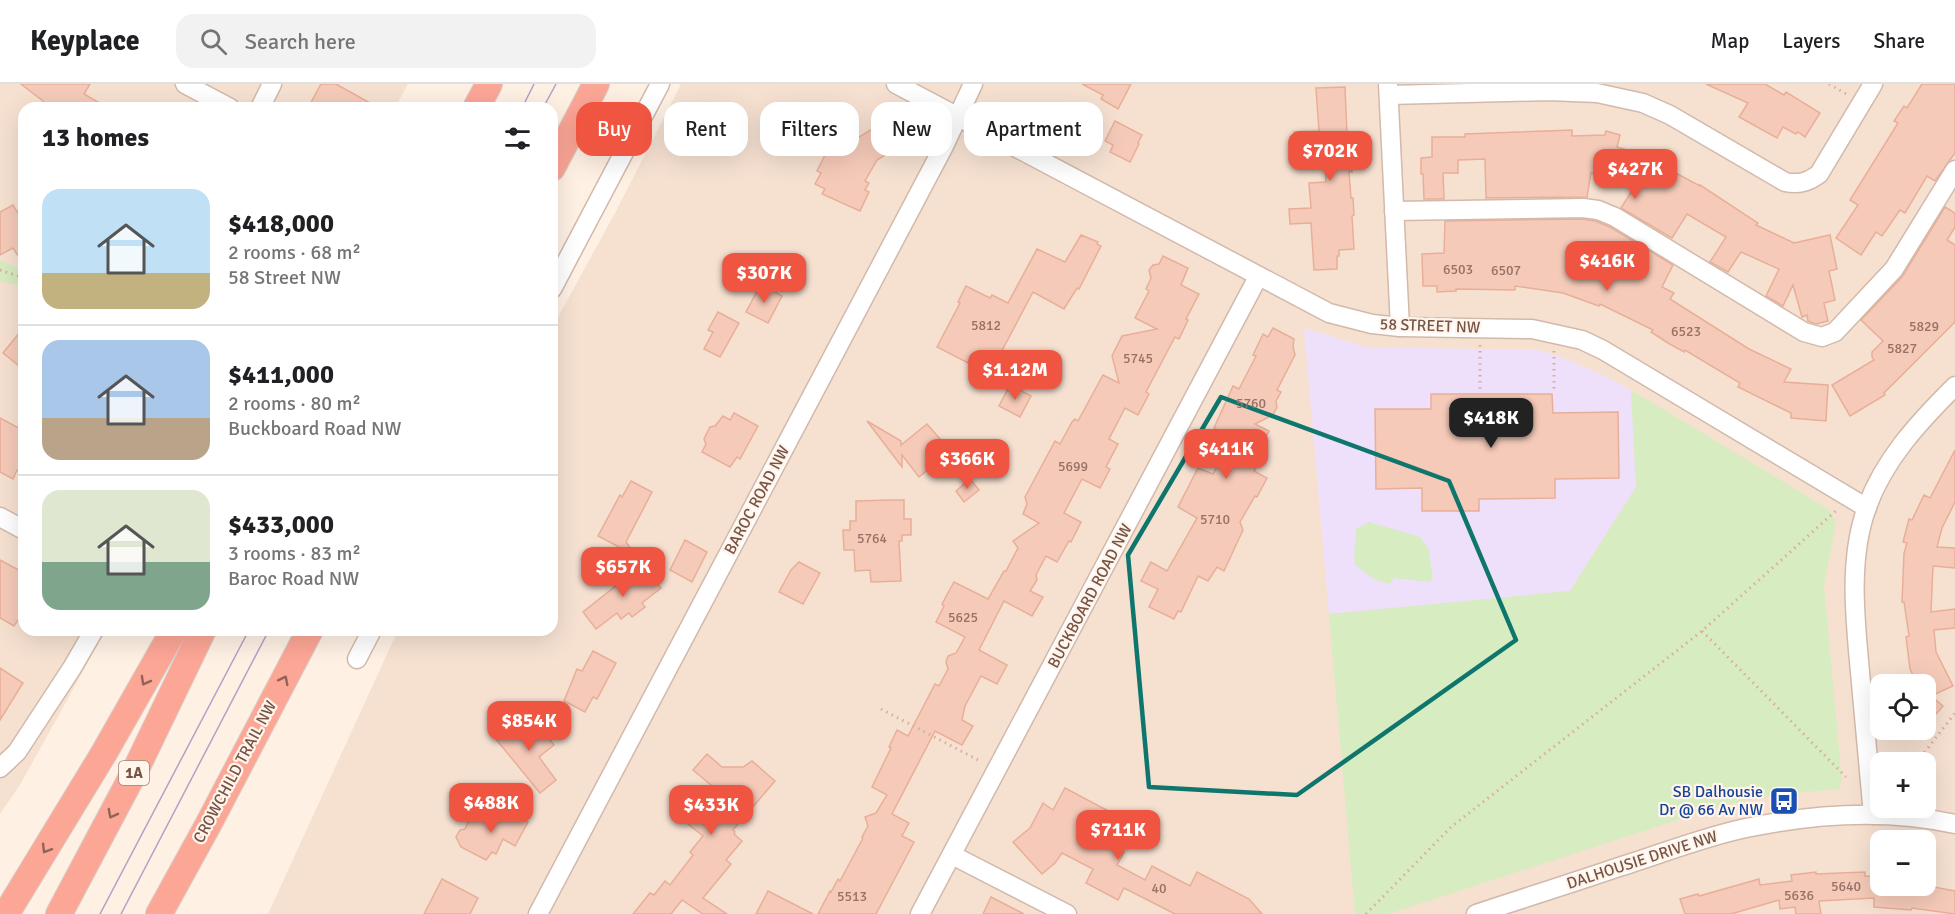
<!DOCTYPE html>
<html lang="en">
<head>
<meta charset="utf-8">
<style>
	:root { --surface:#fff; --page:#f2f2f2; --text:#202124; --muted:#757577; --line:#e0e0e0; --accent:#ef5540 }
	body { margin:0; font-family:Signika,sans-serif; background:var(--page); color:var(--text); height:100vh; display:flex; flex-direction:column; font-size:22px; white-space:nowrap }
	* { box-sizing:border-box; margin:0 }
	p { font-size:20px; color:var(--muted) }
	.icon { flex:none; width:33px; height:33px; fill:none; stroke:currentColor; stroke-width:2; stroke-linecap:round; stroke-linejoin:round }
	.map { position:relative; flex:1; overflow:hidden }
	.panel { position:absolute; left:18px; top:18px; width:540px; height:534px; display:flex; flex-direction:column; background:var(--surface); border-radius:18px; box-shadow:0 6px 24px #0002 }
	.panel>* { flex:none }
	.top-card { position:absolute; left:576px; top:18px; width:570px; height:54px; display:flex; gap:12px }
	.buttons { position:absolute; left:1870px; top:590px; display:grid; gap:12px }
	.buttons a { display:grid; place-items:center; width:66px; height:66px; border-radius:12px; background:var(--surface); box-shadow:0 6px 24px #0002; font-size:30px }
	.price { position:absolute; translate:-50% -51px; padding:0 14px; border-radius:12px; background:var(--accent); color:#fff; font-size:20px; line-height:39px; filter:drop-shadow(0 2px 3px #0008) }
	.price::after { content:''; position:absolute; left:50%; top:36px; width:18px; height:14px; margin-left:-9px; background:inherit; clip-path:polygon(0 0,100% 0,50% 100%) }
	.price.active { background:#222; color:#fff }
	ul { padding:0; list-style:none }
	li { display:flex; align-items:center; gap:18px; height:150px; padding:0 24px }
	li+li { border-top:2px solid var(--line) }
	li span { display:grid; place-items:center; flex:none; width:168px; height:120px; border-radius:18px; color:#555 }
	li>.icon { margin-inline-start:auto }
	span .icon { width:72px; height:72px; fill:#fffc; stroke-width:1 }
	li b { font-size:26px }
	h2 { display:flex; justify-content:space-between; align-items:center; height:72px; padding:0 24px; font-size:26px }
	.pill { padding:0 21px; border-radius:18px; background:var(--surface); box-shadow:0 6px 24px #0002; font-size:21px; line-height:54px }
	.pill.active { background:var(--accent); color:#fff }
	header { display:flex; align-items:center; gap:36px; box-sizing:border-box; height:84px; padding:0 30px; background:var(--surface); border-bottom:2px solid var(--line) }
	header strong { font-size:28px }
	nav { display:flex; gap:33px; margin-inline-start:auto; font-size:21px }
	.search { width:420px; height:54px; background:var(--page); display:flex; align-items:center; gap:15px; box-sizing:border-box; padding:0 21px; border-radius:18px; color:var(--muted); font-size:22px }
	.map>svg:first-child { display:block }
	.residential { fill:#f6e1d1; fill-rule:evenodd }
	.education { fill:#eee0fa }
	.green { fill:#d7ecc0 }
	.building { fill:#f5cab9; stroke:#e9ae98; stroke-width:1.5 }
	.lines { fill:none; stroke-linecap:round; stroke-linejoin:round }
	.minor-casing { stroke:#d2b9ab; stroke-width:21 }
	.highway-casing { stroke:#d9cfcb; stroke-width:28 }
	.path { stroke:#daad9c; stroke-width:3; stroke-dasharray:1.5 4.5; stroke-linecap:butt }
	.minor { stroke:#fff; stroke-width:18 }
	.highway { stroke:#fca696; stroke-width:26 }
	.tram { stroke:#b2a1c8; stroke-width:1.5 }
	.oneway { stroke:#926457 }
	.marked { fill:none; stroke:#0f766e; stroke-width:4.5; stroke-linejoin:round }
	.labels { text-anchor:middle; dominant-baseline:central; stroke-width:4.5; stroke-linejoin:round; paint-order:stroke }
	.number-label { font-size:14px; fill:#967164 }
	.shield { fill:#fff5eb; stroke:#a08478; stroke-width:1.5 }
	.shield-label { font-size:15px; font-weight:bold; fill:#775347 }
	.street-label { font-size:16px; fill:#775347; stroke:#fff5eb }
	.transit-label { font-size:16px; fill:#164399; stroke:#fff5eb; text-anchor:end }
</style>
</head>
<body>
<header>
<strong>Keyplace</strong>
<div class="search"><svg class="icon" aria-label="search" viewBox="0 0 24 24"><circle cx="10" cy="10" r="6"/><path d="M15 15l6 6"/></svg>Search here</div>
<nav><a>Map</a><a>Layers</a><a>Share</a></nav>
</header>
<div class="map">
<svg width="1955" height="830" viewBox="0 0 1955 830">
	<rect width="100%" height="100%" fill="#fef0e3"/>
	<g class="residential">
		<polygon points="0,0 408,0 395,24 24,24 24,546 106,546 20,701 0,730"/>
		<path d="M681,0H1955V830H268L398,546H552V244L615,129ZM1881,600H1926V645H1881ZM1881,678H1926V723H1881ZM1881,756H1926V801H1881Z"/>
	</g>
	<polygon class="education" points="1304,244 1366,263 1537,266 1561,273 1600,290 1631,306 1636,403 1570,507 1329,530"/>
	<g class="green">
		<polygon points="0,176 24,187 24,203 0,197"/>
		<polygon points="1631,306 1830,426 1836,439 1824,501 1842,698 1839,705 1773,711 1724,721 1388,830 1355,830 1329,530 1570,507 1636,403"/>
		<path d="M1369,438L1420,453L1428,464L1433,493L1430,498L1394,494L1390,500L1376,496L1355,481C1353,469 1356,458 1356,445Z"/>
	</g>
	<g class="building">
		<polygon points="21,0 90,0 84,10 108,24 52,24"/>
		<polygon points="321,0 336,0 379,24 308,24"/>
		<polygon points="1082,0 1131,0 1118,25 1101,15 1103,11"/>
		<polygon points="1706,0 1765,0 1784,11 1786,8 1820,29 1805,53 1798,48 1796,50 1783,43 1777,54 1739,33 1748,19"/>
		<polygon points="1922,0 1955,0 1955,69 1935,97 1927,92 1905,129 1900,126 1882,152 1876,148 1861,171 1836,154 1858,121 1850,116 1898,39 1894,37 1904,22 1907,24"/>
		<polygon points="1345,3 1347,50 1350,50 1352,88 1349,88 1351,114 1353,114 1354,131 1352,132 1354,165 1339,166 1339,172 1337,172 1337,185 1314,186 1311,139 1290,140 1289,125 1311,124 1309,99 1326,98 1324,60 1295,62 1294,48 1319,47 1316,4"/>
		<polygon points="890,34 892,39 894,38 906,57 905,59 877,76 865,97 869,99 865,106 869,108 860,127 822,110 825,105 815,100 821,89 817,87 838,45 856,55"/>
		<polygon points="1115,37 1142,51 1138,59 1139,60 1130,78 1110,68 1113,61 1105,57"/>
		<polygon points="1572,46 1572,52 1605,51 1606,47 1620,51 1617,63 1640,70 1700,102 1700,101 1758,139 1756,141 1794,159 1830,151 1837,185 1829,187 1835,216 1824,219 1828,237 1816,240 1808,237 1807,231 1802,233 1793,201 1783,222 1766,212 1779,185 1741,168 1728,188 1710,178 1726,153 1687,130 1672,154 1621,124 1635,102 1591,89 1587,113 1486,114 1485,75 1458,76 1458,89 1443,89 1444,115 1424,115 1423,90 1421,90 1421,74 1432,73 1432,53 1465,53 1465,50"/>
		<polygon points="13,121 24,139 24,181 13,164 0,171 0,128"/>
		<polygon points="1945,123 1955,129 1955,143 1947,156 1955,161 1955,238 1884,309 1885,311 1850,332 1832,301 1874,276 1872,273 1872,268 1883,257 1861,236 1902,193"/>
		<polygon points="1582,135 1595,137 1610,143 1673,181 1662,203 1674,209 1670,215 1749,265 1791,285 1784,298 1828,301 1826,337 1791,334 1791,329 1738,303 1740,299 1685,266 1684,268 1668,259 1651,248 1653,246 1600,220 1599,222 1563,209 1515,202 1515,206 1456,205 1456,207 1437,208 1437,202 1423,202 1422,170 1444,169 1445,137"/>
		<polygon points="1081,151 1098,158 1097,160 1101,162 1079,205 1077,204 1064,225 1033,208 997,276 982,268 974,282 937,263 960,219 958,218 966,202 990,214 992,211 1008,219 1037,165 1065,178"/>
		<polygon points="1163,172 1188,184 1181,201 1199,210 1186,235 1188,236 1179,255 1175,253 1146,308 1149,310 1138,331 1125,324 1109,355 1118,360 1106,383 1110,385 1100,404 1082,395 1064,429 1081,438 1071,458 1069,457 1057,478 1046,472 1036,491 1037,496 1030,507 1043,513 1032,532 1004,517 979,566 1007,581 997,600 981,592 965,622 962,636 973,642 962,661 935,647 892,730 909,739 902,752 914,758 876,830 818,830 830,807 831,808 838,795 840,797 863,754 862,753 868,742 865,733 876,729 887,711 872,703 891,664 889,663 897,646 908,652 935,600 939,602 948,585 946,578 948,572 956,569 965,553 936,538 944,522 942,520 954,498 988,515 1004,487 1006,487 1018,464 1013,457 1039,439 1023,430 1027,420 1025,413 1055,357 1060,360 1072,338 1075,335 1078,337 1103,291 1119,299 1112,272 1122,252 1157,245 1135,234 1149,207 1146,205 1151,194 1149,186 1153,181 1159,180"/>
		<polygon points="761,200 782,212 768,239 746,228"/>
		<polygon points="718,228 739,239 720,273 704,265 713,248 708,246"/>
		<polygon points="24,243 24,286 3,269"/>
		<polygon points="1273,244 1294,255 1293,262 1295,271 1277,306 1281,308 1276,317 1277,323 1273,331 1255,340 1269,347 1262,360 1267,363 1254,387 1267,394 1257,413 1255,412 1240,438 1243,446 1224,487 1217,483 1208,497 1198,492 1181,528 1178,527 1174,535 1149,523 1158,505 1141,497 1151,478 1167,487 1197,434 1178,423 1198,384 1213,390 1229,359 1225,357 1228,351 1214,344 1233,302 1239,305 1256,272 1253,271 1263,250 1268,253"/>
		<polygon points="1010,301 1031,312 1020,333 999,322"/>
		<polygon points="1431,310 1552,310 1553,329 1618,328 1619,394 1555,395 1555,414 1479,415 1479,427 1422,427 1422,404 1376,405 1375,325 1431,325"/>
		<polygon points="734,329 758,342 740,375 737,373 730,383 702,368 706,360 704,355 710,343 715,342 723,332 730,336"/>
		<polygon points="0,334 24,347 24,390 17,386 13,395 0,388"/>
		<polygon points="867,337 901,357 901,361 927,340 954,371 938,384 935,380 919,393 902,371 902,383"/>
		<polygon points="1955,366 1955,418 1942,444 1937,463 1955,464 1955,484 1933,482 1931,528 1955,525 1955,544 1934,546 1936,568 1953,602 1931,612 1943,622 1937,629 1926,635 1926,600 1917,600 1910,585 1906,553 1909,552 1904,518 1902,518 1904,469 1907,459 1903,458 1909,435 1912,436 1924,411 1930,414"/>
		<polygon points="970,395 979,406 964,418 956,407"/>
		<polygon points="631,397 652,408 626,458 636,472 598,452 620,411 622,413"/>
		<polygon points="889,416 904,416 904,435 911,435 911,451 902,451 902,457 899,457 901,497 871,498 870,486 855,487 854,466 844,466 843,446 850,446 850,437 856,437 856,417"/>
		<polygon points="685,456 707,468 692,498 670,486"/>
		<polygon points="0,476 24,489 24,539 18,536 14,542 0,534"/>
		<polygon points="799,478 820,489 803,520 779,508 791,486"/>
		<polygon points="641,482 661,504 642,519 645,523 632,533 629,529 621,535 617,529 596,545 583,528"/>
		<polygon points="593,567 616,579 597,615 593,613 585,628 564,617 577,585 582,587"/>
		<polygon points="0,584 23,599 0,636"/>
		<polygon points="533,634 554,661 539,673 556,696 540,709 495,654 506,645 509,648 519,640 522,643"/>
		<polygon points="707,670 722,683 743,683 752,677 775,697 733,746 735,748 734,750 742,757 726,776 731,780 703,814 727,830 703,830 682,816 671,830 633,830 650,809 654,811 665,797 670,801 693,771 690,768 703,752 684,737 712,702 693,686"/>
		<polygon points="1065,704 1116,731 1107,748 1123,757 1118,765 1124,768 1117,781 1145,796 1152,782 1190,802 1197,788 1249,815 1262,830 1175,830 1124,804 1118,816 1086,799 1093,785 1062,769 1055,779 1042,790 1013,758 1030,744 1043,719 1053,726"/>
		<polygon points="481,728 501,738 506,729 511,729 528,738 515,762 503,755 496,770 492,768 486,776 461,763 456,753 460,746 465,745 468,738 477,736"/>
		<polygon points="1816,788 1816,790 1865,788 1865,792 1881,793 1881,801 1924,801 1955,807 1955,830 1912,824 1911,826 1874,823 1874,814 1819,817 1821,830 1796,830 1795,823 1780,825 1779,816 1731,830 1685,830 1680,815 1698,810 1699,812 1759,795 1760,801 1792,797 1791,791"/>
		<polygon points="442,795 478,814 470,830 424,830"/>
		<polygon points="768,807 813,830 756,830"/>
		<polygon points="991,813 1024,830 983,830"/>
	</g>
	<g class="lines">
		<g class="minor-casing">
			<g id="minor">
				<polyline points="185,0 230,24"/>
				<polyline points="896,0 1329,229 1372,240 1400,243 1532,245 1582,256 1603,266 1867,424"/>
				<polyline points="1388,0 1400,243"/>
				<path d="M1389,11L1549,7L1597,9L1643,19L1670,31L1785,98C1799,101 1808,98 1819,90L1873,0"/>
				<polyline points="260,24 272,0"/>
				<polyline points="1394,127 1583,124 1598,126 1615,133 1804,248 1822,253 1835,248 1894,185 1955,86"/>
				<polyline points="552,205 660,0"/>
				<polyline points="0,433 24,446"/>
				<polyline points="357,575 372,546"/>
				<polyline points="0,684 17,668 72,584 94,546"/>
				<path d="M1873,731C1869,687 1865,643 1861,599C1856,542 1847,478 1867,423C1884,375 1920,337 1955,302"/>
				<polyline points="952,771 1067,830"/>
				<polyline points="538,830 944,62 973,0"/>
				<polyline points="920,830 1258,193"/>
				<path d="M1476,830C1524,814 1572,799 1619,783C1661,770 1703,753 1746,744C1813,730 1887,725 1955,740"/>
			</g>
		</g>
		<g class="highway-casing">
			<g id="highway">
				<polyline points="476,24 489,0"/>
				<polyline points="552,84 596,0"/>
				<polyline points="6,830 104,669 174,546"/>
				<polyline points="59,830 136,685 203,546"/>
				<polyline points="159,830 208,741 310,546"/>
			</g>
		</g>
		<g class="path">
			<polyline points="1829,0 1848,11"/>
			<polyline points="0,186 24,194"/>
			<polyline points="1480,261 1480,307"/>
			<polyline points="1554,267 1554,305"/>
			<polyline points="1702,547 1846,693"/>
			<polyline points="881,625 982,678"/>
			<polyline points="1917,678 1955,629"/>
			<polyline points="1366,830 1451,743 1702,547 1838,425"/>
		</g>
		<use href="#minor" class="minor"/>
		<use href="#highway" class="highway"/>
		<g class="tram">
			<polyline points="522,24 534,0"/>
			<polyline points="543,24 556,0"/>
			<polyline points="100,830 249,546"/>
			<polyline points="121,830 269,546"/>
		</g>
	</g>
	<defs><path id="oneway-chevron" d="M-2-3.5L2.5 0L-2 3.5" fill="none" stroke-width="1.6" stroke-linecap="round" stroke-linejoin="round" transform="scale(1.5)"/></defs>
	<g class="oneway">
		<use href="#oneway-chevron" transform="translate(284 596) rotate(-63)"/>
		<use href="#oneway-chevron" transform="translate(145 597) rotate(119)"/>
		<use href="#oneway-chevron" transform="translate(112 730) rotate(118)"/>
		<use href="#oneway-chevron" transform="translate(46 765) rotate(121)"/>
	</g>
	<path class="marked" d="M1221,313L1449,397L1516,556L1297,711L1149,703L1128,471Z"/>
	<defs>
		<g id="bus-square" transform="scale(1.5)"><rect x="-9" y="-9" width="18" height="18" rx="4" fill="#1a4fb4" stroke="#fff5eb"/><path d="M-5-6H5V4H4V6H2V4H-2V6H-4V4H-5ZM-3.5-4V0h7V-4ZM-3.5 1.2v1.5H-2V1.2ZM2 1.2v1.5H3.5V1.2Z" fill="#fff"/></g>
	</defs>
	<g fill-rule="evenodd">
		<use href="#bus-square" x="1784" y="717"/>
	</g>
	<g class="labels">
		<g class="number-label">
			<text x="1458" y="185">6503</text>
			<text x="1506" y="186">6507</text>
			<text x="986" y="241">5812</text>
			<text x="1924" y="242">5829</text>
			<text x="1686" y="247">6523</text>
			<text x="1902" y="264">5827</text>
			<text x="1138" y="274">5745</text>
			<text x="1251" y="319">5760</text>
			<text x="1073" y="382">5699</text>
			<text x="1215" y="435">5710</text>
			<text x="872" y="454">5764</text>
			<text x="963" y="533">5625</text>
			<text x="1846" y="802">5640</text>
			<text x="1159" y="804">40</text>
			<text x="1799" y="811">5636</text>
			<text x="852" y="812">5513</text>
		</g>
		<rect class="shield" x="119" y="677" width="30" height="24" rx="4.5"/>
		<g class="shield-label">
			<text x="134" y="689">1A</text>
		</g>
		<g class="street-label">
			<text transform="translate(1430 242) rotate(2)">58 STREET NW</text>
			<text transform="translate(757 416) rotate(-62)">BAROC ROAD NW</text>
			<text transform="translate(1090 512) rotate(-62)">BUCKBOARD ROAD NW</text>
			<text transform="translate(235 688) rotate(-62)">CROWCHILD TRAIL NW</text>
			<text transform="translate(1642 776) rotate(-18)">DALHOUSIE DRIVE NW</text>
		</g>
		<g class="transit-label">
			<text x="1763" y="708">SB Dalhousie<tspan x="1763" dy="18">Dr @ 66 Av NW</tspan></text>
		</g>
	</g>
</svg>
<div class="buttons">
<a><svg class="icon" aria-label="locate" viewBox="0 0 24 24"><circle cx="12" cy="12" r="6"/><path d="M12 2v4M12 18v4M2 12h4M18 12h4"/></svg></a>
<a>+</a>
<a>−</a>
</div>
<b class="price" style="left:1330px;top:98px">$702K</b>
<b class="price" style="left:1635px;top:116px">$427K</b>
<b class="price" style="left:1607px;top:208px">$416K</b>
<b class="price" style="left:764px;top:220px">$307K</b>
<b class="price" style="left:1015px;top:317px">$1.12M</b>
<b class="price active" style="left:1491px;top:365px">$418K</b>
<b class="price" style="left:1226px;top:396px">$411K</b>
<b class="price" style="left:967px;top:406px">$366K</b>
<b class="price" style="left:623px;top:514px">$657K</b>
<b class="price" style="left:529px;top:668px">$854K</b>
<b class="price" style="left:491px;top:750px">$488K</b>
<b class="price" style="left:711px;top:752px">$433K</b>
<b class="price" style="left:1118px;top:777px">$711K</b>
<div class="top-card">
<a class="pill active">Buy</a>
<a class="pill">Rent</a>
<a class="pill">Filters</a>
<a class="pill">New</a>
<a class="pill">Apartment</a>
</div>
<section class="panel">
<h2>13 homes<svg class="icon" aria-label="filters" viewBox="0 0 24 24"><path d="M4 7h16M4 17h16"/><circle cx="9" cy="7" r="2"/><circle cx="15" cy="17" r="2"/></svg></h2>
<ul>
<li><span style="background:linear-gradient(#bfe0f5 70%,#c2b280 0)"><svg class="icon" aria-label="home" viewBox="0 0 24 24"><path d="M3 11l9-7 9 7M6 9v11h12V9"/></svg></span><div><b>$418,000</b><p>2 rooms · 68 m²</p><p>58 Street NW</p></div></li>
<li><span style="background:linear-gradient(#a9c7e8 65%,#b9a48a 0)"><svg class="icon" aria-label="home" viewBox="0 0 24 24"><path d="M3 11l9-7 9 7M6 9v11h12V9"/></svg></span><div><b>$411,000</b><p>2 rooms · 80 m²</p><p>Buckboard Road NW</p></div></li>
<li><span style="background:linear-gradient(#dfe7d0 60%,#7fa58c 0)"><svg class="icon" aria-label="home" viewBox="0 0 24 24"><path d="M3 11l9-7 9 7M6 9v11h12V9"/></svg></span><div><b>$433,000</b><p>3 rooms · 83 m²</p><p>Baroc Road NW</p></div></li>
</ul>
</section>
</div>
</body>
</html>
